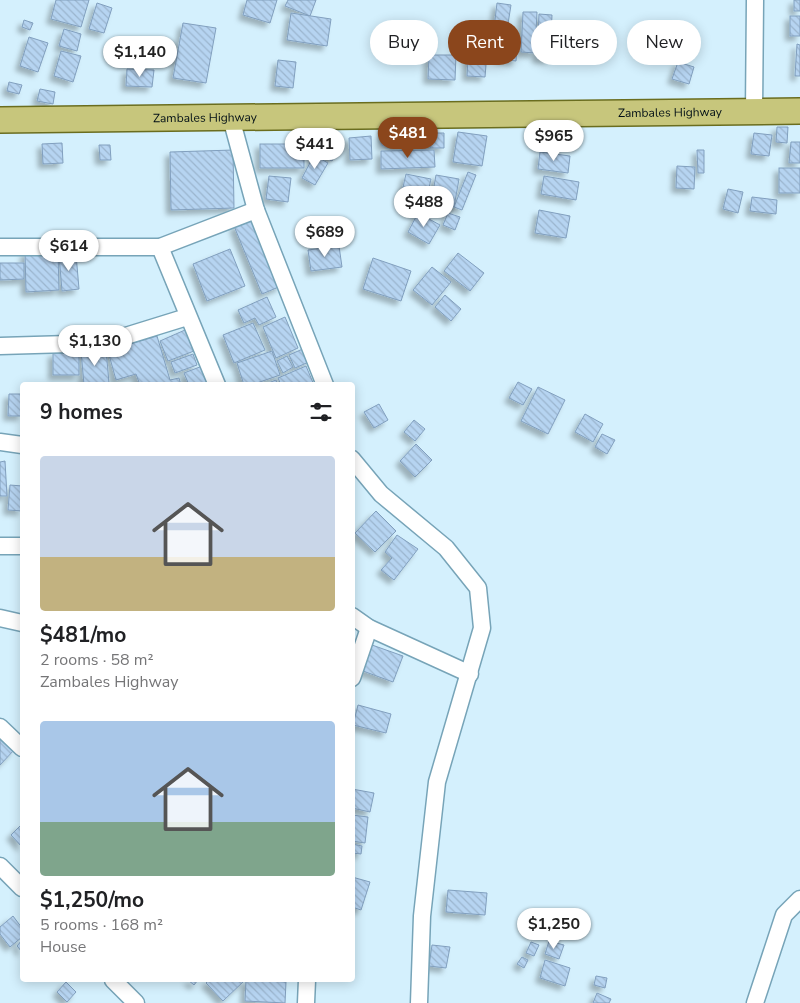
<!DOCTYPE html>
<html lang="en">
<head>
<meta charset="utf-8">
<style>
	:root { --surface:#fff; --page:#f2f2f2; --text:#202124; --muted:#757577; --accent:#8b461c }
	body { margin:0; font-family:"Nunito Sans",sans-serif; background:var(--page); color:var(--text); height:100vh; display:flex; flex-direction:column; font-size:19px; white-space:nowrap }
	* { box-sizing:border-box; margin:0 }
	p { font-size:16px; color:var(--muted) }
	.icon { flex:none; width:28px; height:28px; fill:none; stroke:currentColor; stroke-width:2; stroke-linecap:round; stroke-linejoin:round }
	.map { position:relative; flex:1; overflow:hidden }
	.details { position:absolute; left:20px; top:382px; width:335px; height:600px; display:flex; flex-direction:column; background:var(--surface); border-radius:5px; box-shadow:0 2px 12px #0003 }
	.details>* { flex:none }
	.top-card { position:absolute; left:370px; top:20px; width:355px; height:45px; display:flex; gap:10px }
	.price { position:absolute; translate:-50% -42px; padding:0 11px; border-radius:18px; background:#fff; color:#222; font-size:16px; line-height:32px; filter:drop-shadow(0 1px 2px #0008) }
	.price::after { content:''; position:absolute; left:50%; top:30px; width:15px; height:11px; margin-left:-8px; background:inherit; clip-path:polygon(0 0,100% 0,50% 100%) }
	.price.current { background:var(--accent); color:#fff }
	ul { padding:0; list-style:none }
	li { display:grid; align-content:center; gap:10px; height:265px; padding:0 20px }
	li span { display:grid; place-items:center; height:155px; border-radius:5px; color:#555 }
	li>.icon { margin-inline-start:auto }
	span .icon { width:90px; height:90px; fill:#fffc; stroke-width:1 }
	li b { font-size:21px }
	h2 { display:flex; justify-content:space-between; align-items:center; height:60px; padding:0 20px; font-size:21px }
	.tag { padding:0 18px; border-radius:22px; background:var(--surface); box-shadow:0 2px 12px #0003; font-size:18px; line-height:45px }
	.tag.current { background:var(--accent); color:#fff }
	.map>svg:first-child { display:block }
	.building { fill:url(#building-back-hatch); stroke:#819fbe; filter:url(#shadow) }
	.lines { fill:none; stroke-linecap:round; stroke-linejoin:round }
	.street-casing { stroke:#77a4b8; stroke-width:19 }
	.primary-casing { stroke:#6a6d1f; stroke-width:28 }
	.street { stroke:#fff; stroke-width:16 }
	.primary { stroke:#c7c67c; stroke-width:25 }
	.labels { text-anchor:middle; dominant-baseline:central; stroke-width:4.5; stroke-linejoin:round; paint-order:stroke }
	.street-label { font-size:12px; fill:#010e15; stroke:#d4f0fd }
</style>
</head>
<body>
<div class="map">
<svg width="800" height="1003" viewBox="0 0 800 1003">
	<defs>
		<pattern id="building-back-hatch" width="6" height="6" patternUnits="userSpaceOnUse" patternTransform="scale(1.25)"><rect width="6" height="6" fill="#b6d4f1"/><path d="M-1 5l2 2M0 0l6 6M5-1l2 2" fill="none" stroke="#9bb5ce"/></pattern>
		<filter id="shadow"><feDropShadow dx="-4.5" dy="4.5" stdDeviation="2.5" flood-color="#0004"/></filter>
	</defs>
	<rect width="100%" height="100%" fill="#d4f0fd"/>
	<g class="building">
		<polygon points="56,0 89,0 81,27 51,19"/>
		<polygon points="247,0 277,0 270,23 243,15"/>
		<polygon points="288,0 316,0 310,16 285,6"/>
		<rect x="794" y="0" width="6" height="11"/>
		<polygon points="97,3 112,8 104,33 89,29"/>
		<polygon points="497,3 511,5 507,30 494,28"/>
		<polygon points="523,12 537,12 535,53 521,52"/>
		<polygon points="291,13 331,19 327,46 287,40"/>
		<polygon points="539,14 552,15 550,59 537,58"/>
		<rect x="790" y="16" width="10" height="20"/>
		<polygon points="24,20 33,23 30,30 22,27"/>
		<polygon points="183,23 216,28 206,83 173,78"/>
		<polygon points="64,29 81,34 77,51 59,46"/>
		<polygon points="29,37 48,43 38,72 20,66"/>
		<polygon points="469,40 488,41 485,77 467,76"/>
		<polygon points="501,40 518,41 516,61 499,59"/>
		<polygon points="797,44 800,45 800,76 795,76"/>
		<polygon points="61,51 81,56 73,82 54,76"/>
		<polygon points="429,55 456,55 455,80 428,79"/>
		<polygon points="278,60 296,62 293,88 275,86"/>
		<polygon points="678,62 694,67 689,84 672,79"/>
		<polygon points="127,69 154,70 152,87 126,86"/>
		<polygon points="9,82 22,85 19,94 7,91"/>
		<polygon points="40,89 55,92 53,104 37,101"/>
		<polygon points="777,127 788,127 787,143 776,142"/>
		<polygon points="409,132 410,144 382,146 381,134"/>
		<polygon points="458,132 487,136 482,166 453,162"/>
		<polygon points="431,133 444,133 444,148 430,148"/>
		<polygon points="754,133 772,135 769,156 751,154"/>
		<polygon points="416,134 428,135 428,147 415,146"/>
		<polygon points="325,135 341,142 332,161 317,154"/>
		<polygon points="371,136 372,159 350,160 349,138"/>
		<polygon points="791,142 800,142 800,163 789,163"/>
		<polygon points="62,143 63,163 43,164 42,144"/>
		<rect x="260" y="144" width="44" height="24"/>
		<polygon points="99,145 110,145 111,160 100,160"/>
		<polygon points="233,150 234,208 171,210 170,152"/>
		<polygon points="434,150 435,167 381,169 381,151"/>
		<polygon points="697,150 704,150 704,173 698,173"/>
		<polygon points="540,152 570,156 568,173 538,169"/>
		<polygon points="314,155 328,163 315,185 302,178"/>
		<polygon points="677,166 695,167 694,189 676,188"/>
		<rect x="779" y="168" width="21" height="25"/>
		<polygon points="468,172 476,175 462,210 454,207"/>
		<polygon points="406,174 431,179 426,201 401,196"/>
		<polygon points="436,175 459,179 454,207 431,203"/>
		<polygon points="269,176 291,178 288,202 266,199"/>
		<polygon points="544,176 579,182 576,200 541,194"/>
		<polygon points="728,189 743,192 738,213 723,209"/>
		<polygon points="752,197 777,200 776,214 750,211"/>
		<polygon points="539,210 570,216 566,238 535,233"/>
		<polygon points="418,213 440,225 429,244 408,232"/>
		<polygon points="448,213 460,217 455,230 443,225"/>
		<polygon points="254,219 281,286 262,294 234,226"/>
		<polygon points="339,246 342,267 311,271 308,250"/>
		<polygon points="230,249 245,286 207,301 193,264"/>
		<polygon points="58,251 59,290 26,292 25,252"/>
		<polygon points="458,253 484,273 470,291 444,271"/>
		<polygon points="76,254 79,289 62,291 59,255"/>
		<polygon points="373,258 411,271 401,301 363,289"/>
		<polygon points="0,263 24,263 24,279 0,280"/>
		<polygon points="432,267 451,282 432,305 413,290"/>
		<polygon points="445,295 461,309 451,321 435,307"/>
		<polygon points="267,297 276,317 259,325 255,318 244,323 238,310"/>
		<polygon points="285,317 298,348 276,358 263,327"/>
		<polygon points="253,323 265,350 234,363 223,335"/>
		<polygon points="185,330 194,351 168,361 160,341"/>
		<polygon points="157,336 170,380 179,378 181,385 140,385 136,374 116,380 108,351"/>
		<polygon points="305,348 311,361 295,368 289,355"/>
		<polygon points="106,349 109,383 84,385 81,351"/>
		<polygon points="272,351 280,375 251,385 244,385 237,363"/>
		<rect x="53" y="353" width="26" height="22"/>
		<polygon points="193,354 197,365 175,373 171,362"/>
		<polygon points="287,356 293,367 283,373 277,361"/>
		<polygon points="205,365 212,385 189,385 184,373"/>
		<polygon points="306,366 314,385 281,385 278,378"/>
		<polygon points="276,380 278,385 263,385"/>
		<polygon points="518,382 532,389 523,405 509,398"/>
		<polygon points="538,387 565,400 548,434 521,421"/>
		<polygon points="9,394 22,394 22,416 8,416"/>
		<polygon points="379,404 388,420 374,428 364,412"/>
		<polygon points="585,414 603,424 593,442 575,432"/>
		<polygon points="414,420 425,429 415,441 404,432"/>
		<polygon points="602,434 615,440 607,454 595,447"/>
		<polygon points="416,444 432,460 415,477 400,461"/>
		<polygon points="5,461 7,496 0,496 0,462"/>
		<polygon points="10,485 22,486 22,511 8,510"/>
		<polygon points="376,511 396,531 375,552 355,533"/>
		<polygon points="397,535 418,549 394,580 381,570 392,558 385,552"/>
		<polygon points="372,645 403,656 393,682 363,671"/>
		<polygon points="358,705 391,714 386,733 353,725"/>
		<polygon points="0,735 15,749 0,765"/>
		<polygon points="352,789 374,793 370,812 352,808"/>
		<polygon points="352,815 368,817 365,843 352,841"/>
		<polygon points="22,824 22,847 11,835"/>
		<polygon points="352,844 362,846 361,854 352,853"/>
		<polygon points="352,877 370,882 361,910 352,907"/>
		<polygon points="448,890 487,893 485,915 446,912"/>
		<polygon points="13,916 22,928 22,937 10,947 0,934 0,927"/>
		<polygon points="22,940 22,952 17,946"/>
		<polygon points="549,941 564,945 559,959 545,954"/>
		<polygon points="531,942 539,945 534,956 526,953"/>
		<polygon points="432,945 450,947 446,968 429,966"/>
		<polygon points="522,957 528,960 524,968 517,964"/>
		<polygon points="545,960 570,968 565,986 540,978"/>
		<polygon points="596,976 607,978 605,988 594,985"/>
		<polygon points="188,980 198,980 194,985"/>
		<polygon points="209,980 245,980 223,1001 206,983"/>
		<polygon points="246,980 286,982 285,1003 245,1001"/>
		<polygon points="66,982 76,992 67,1002 57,992"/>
		<polygon points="597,993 611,999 609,1003 593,1003"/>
	</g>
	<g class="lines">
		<g class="street-casing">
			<g id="street">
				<polyline points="754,111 755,0"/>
				<polyline points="231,118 256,210 325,385"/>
				<polyline points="0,247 160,247 256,210"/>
				<polyline points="160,247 217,385"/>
				<polyline points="0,346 103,343 187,317"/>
				<polyline points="0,442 22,445"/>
				<polyline points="352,459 381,494 446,548 478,588 482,628 437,782 422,916 419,1003"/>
				<polyline points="0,546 22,546"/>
				<polyline points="352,616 369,628 470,674"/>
				<polyline points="0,618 22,623"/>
				<polyline points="352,678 369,628"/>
				<polyline points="0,727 22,748"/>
				<polyline points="0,866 22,888"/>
				<polyline points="113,980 136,1003"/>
				<polyline points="306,1003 307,980"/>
				<polyline points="755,1003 784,915 800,899"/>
			</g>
		</g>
		<g class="primary-casing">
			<g id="primary">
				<path id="s1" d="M0,120L800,111"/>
			</g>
		</g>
		<use href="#street" class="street"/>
		<use href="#primary" class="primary"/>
	</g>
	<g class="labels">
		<g class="street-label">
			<text stroke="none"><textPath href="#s1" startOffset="670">Zambales Highway</textPath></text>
			<text stroke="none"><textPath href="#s1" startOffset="205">Zambales Highway</textPath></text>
		</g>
	</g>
</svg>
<b class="price" style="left:140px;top:78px">$1,140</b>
<b class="price current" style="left:408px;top:159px">$481</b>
<b class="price" style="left:554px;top:162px">$965</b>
<b class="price" style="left:315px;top:170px">$441</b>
<b class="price" style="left:424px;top:228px">$488</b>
<b class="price" style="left:325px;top:258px">$689</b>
<b class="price" style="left:69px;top:272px">$614</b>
<b class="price" style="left:95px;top:367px">$1,130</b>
<b class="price" style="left:554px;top:950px">$1,250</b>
<div class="top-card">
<a class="tag">Buy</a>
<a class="tag current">Rent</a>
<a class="tag">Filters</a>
<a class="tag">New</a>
</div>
<section class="details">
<h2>9 homes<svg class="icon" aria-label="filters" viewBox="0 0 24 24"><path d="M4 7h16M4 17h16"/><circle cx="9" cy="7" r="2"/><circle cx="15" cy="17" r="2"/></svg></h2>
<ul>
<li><span style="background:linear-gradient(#c9d6e8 65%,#c2b280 0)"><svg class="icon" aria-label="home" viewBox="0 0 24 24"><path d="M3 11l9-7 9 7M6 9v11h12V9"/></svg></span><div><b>$481/mo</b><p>2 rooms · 58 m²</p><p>Zambales Highway</p></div></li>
<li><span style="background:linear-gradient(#a9c7e8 65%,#7fa58c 0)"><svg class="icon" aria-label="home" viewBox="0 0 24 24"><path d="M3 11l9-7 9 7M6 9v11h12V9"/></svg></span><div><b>$1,250/mo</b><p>5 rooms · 168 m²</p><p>House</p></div></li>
</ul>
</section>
</div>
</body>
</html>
